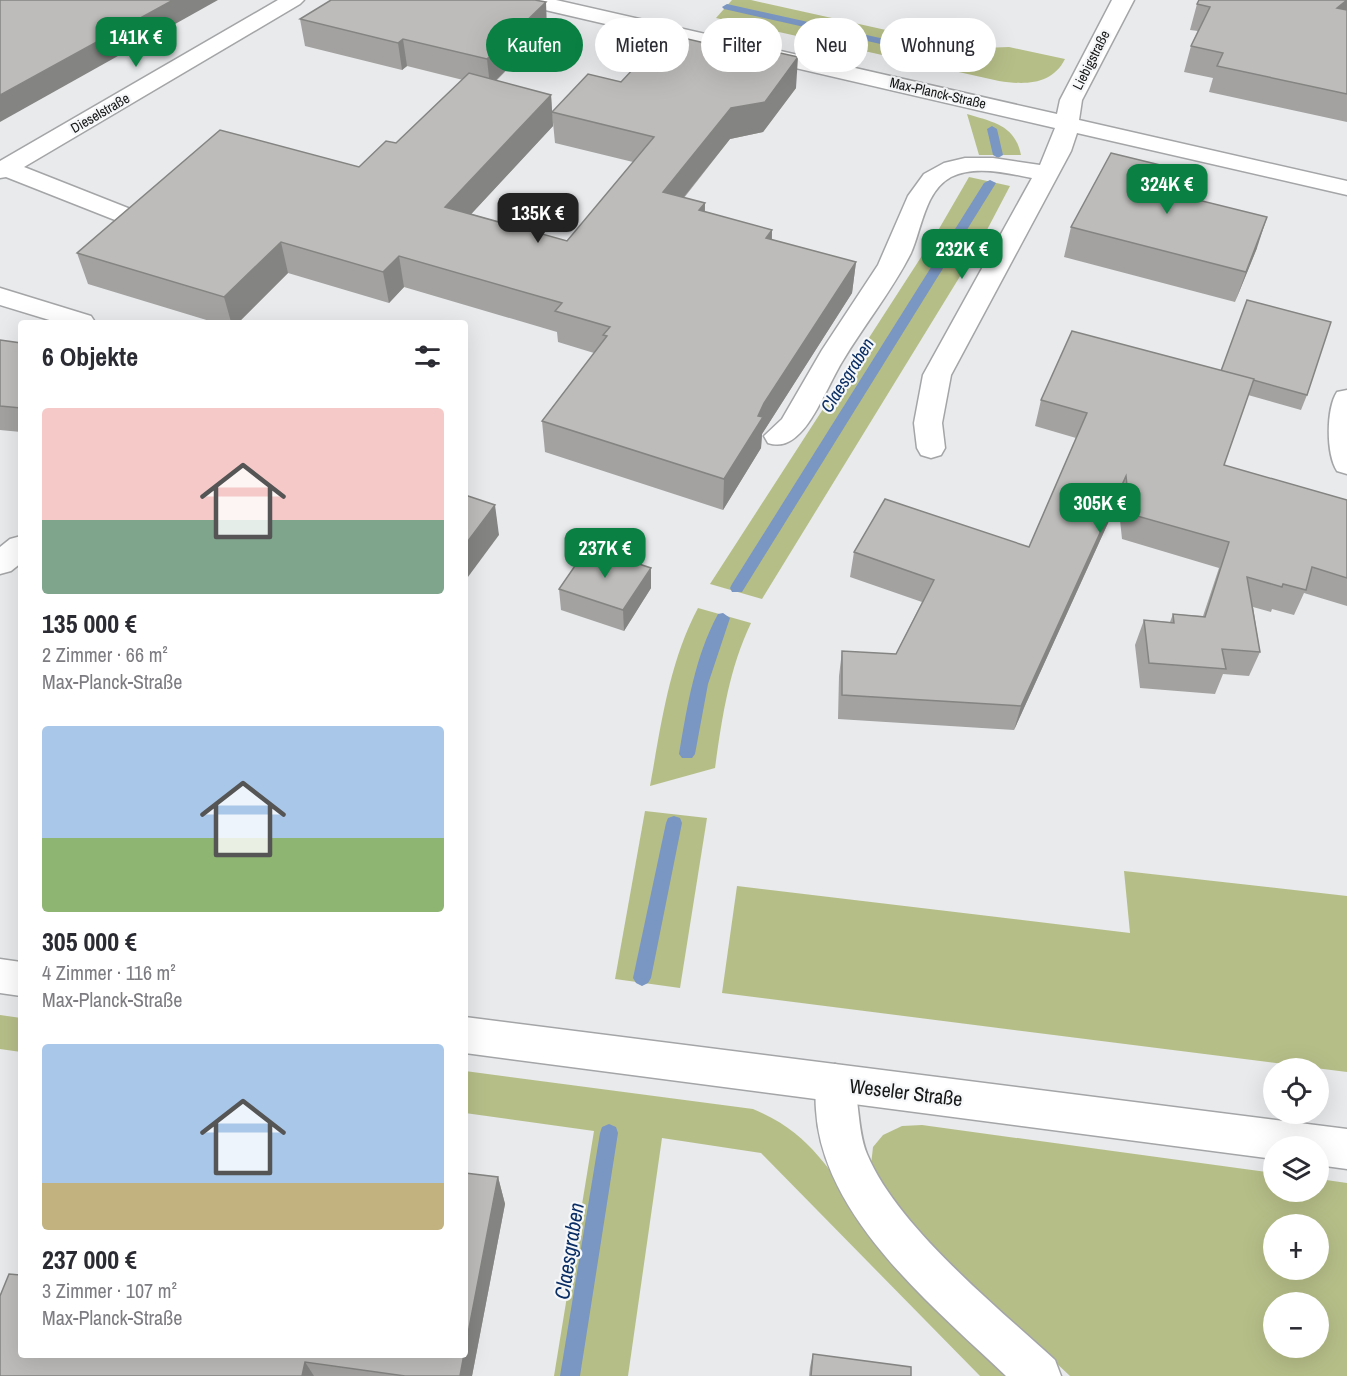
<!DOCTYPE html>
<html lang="de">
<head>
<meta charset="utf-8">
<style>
	:root { --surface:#fff; --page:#f2f2f3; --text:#2b2b33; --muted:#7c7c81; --accent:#0b8043 }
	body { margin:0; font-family:"Archivo Narrow",sans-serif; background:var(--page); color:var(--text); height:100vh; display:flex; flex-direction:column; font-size:22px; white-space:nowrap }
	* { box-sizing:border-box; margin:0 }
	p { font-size:20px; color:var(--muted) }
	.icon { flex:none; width:33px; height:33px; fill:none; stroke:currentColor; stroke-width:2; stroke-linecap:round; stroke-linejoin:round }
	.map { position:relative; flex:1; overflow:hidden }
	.side { position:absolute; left:18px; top:320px; width:450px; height:1038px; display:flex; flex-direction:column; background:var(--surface); border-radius:6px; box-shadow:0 6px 24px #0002 }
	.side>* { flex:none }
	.hud { position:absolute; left:486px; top:18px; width:570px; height:54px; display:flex; gap:12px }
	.tools { position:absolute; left:1263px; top:1058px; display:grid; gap:12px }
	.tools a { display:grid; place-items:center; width:66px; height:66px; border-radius:50%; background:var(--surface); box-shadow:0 6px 24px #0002; font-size:30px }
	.price { position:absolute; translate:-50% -51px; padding:0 14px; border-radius:12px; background:var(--accent); color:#fff; font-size:20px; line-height:39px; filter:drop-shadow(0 2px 3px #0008) }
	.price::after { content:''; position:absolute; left:50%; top:36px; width:18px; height:14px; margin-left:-9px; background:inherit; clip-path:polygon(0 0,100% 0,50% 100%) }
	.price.on { background:#222; color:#fff }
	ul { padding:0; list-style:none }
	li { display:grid; align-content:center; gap:12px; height:318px; padding:0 24px }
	li span { display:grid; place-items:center; height:186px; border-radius:6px; color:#555 }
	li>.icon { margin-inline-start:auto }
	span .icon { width:108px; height:108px; fill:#fffc; stroke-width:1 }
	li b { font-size:26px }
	h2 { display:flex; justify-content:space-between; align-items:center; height:72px; padding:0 24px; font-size:26px }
	.pill { padding:0 21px; border-radius:27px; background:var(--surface); box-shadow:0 6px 24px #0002; font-size:21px; line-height:54px }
	.pill.on { background:var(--accent); color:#fff }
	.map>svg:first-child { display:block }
	.green { fill:#b6be88; fill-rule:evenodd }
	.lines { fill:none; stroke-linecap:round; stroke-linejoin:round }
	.stream { fill:#7a96c3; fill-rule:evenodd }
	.minor-casing { stroke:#a4a5a7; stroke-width:3 }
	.major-casing { stroke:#a4a5a7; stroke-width:3 }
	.minor { fill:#fff; fill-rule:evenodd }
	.major { fill:#fff; fill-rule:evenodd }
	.wall { fill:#a3a2a0 }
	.shaded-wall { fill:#848482 }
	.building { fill:#bdbcba; stroke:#848482; stroke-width:1.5 }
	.labels { text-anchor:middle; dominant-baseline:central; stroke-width:4.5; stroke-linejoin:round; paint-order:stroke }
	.far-street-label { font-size:14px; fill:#161717; stroke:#f5f7f9 }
	.water-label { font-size:18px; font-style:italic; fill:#0b2e64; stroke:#f5f7f9 }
	.near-street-label { font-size:20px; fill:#161717; stroke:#f5f7f9 }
	.near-water-label { font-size:21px; font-style:italic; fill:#0b2e64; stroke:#f5f7f9 }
</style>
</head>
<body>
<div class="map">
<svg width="1347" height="1376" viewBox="0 0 1347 1376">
	<rect width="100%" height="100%" fill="#e8eaec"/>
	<g class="green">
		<path d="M732,0H751L958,46L983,48L1009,47L1065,59C1052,85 1025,85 999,81L716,18Z"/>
		<path d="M967,114C993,122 1015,125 1021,155H979Z"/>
		<polygon points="969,177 1010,186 978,247 762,599 710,584 936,234"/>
		<path d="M698,608L751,623C729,669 722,718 715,768L650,786C661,726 669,662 698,608Z"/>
		<polygon points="645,811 707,818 680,988 615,979"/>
		<polygon points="1124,871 1347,896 1347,1072 722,993 737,886 1130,933"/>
		<polygon points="0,1015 21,1018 21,1052 0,1049"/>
		<path d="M465,1071L753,1109C813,1134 824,1168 865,1213C914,1267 963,1322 1013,1376H980L761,1153L662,1138L628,1376H554L594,1131L465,1113Z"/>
		<path d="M922,1125L1273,1173L1274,1191H1318L1319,1179L1347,1183V1376H1070L907,1223L871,1165L873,1147L883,1135L902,1126ZM1274,1224H1318V1269H1274ZM1274,1302H1318V1347H1274Z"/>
	</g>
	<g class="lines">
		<g class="stream">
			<polygon points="727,4 961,56 966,59 961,62 724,9 722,7"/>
			<polygon points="992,126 997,129 1003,155 998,158 993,155 987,129"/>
			<polygon points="990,180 996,183 742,592 732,592 730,588 732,584 984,183"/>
			<path d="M723,613L730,618L708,684L695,754L692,758H682L679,754C687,707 695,656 718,614Z"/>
			<polygon points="674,816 680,818 682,823 651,978 648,983 642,986 636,983 633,978 666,823 668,818"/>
			<polygon points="609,1124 616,1127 618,1133 580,1376 560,1376 600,1133 602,1127"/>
		</g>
		<g class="minor-casing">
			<g id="minor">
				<polygon points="278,0 304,0 300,4 24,167 133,210 136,215 133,220 124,222 115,220 6,177 0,178 0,161"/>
				<path d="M517,0H556L1057,114L1060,100L1112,0H1134L1082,100L1079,120L1347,181V195L1077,133L1071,151L951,375L942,423L945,448L941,455L931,458L921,455L917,448L914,423L923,375L1032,178C1007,173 975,165 951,177C925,191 922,228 911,253C892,291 864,325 842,362C831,380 815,419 800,433C790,443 781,447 768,443L764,436L782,419L822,350L878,265L908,196L924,174L944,163L965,158H993L1040,165L1055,128L528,6L521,4Z"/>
				<polygon points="0,288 91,316 95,322 56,322 0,305"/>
				<path d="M1347,390V474L1337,471C1326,454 1326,409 1337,392Z"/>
				<polygon points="21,536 21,563 11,571 0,574 0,547 10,539"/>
				<path d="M835,1064L849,1070C861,1096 856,1127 867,1154C897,1226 997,1307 1055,1360L1061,1376H1006C934,1307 822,1217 816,1110C815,1095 815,1084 821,1070Z"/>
			</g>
		</g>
		<g class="major-casing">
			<g id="major">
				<polygon points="0,959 21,962 21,996 0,993"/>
				<polygon points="465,1017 1347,1129 1347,1169 1318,1165 1318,1146 1274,1146 1274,1159 465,1053"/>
			</g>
		</g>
		<use href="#minor" class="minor"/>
		<use href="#major" class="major"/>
	</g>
	<g class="wall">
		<polygon points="1347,0 1347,122 1209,92 1213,78 1184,72 1191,46 1198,31 1190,30 1197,4"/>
		<polygon points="300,19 547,29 496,81 551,95 553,126 471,214 567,241 633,162 555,143 552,112 621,82 796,88 763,132 730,139 684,198 705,203 705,212 772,230 772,240 856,262 852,293 762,434 761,448 723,510 545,452 542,421 594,353 558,342 557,332 404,287 389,303 288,273 239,322 213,322 88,284 77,253 359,167 396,143 463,80 407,66 402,70 305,46"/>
		<polygon points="1193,173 1186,197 1257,248 1235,302 1064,257 1071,227"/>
		<polygon points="0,340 21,343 21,432 0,430"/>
		<polygon points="1221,371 1307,395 1301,410 1248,395 1224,465 1347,500 1347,606 1304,593 1294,615 1272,609 1271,612 1253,607 1260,652 1249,676 1223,674 1215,694 1140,688 1135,645 1144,620 1170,622 1173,614 1203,616 1219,568 1122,539 1118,501 1014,730 838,719 839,676 842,651 896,654 922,602 850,577 854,552 1029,547 1076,438 1035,426 1041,400"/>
		<polygon points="651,588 624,631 561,610 559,589"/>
		<polygon points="498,1177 505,1204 472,1376 0,1376 20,1275"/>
		<polygon points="813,1354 911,1376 809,1376 810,1367"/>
	</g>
	<g class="shaded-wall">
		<polygon points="173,0 218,0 0,122 0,95"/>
		<polygon points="1347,0 1347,18 1337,8"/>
		<polygon points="546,2 547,29 490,86 487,59"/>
		<polygon points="403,39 407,66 402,70 398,43"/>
		<polygon points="798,57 796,88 763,132 730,139 663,223 663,192 731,108"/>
		<polygon points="551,95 553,126 449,238 445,207"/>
		<polygon points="1193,173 1184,203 1182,196"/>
		<polygon points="705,203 704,234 699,210"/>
		<polygon points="1267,217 1257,248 1235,302 1246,272"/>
		<polygon points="772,230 771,261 766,238"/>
		<polygon points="281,242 288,273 239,322 231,322 224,297"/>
		<polygon points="399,256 404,287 389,303 383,272"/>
		<polygon points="856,262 852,293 762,434 761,448 723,510 724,479 764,403"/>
		<polygon points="1126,476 1118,501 1014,730 1021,706"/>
		<polygon points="495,505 499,535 465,581 465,545"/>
		<polygon points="651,568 651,588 624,631 623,610"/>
		<polygon points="498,1177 505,1204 472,1376 460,1376 464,1354 465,1354 465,1349"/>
		<polygon points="305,1362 314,1376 302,1376"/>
	</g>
	<g class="building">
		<polygon points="0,0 173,0 0,95"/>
		<polygon points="331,0 535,0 546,2 487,59 403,39 398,43 300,19"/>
		<polygon points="1199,0 1347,0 1337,8 1347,10 1347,94 1217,66 1223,53 1191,46 1210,7 1197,4"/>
		<polygon points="666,34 752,54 757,48 798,57 765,102 731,108 663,192 705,203 699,210 772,230 766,238 856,262 764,403 758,416 763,417 724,479 542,421 607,336 603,335 610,327 555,311 562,303 399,256 383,272 281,242 224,297 77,253 220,130 359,167 386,141 396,143 469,73 551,95 445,207 567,241 654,137 552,112 588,74 621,82"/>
		<polygon points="1111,153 1193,173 1182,196 1267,217 1246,272 1071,227"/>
		<polygon points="1247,300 1331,322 1307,395 1221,371"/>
		<polygon points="1072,331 1254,379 1224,465 1347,500 1347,578 1312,567 1306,590 1283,584 1282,587 1247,577 1260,652 1222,649 1226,669 1149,663 1144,620 1174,623 1173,614 1205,617 1229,542 1130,514 1126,476 1021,706 842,695 842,651 896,654 934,580 854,552 885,499 1029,547 1087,413 1041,400"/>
		<polygon points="0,340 21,343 21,408 0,406"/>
		<polygon points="465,495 495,505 465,545"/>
		<polygon points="588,547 651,568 623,610 559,589"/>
		<polygon points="465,1173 498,1177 465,1349"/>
		<polygon points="9,1274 20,1275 21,1274 21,1354 464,1354 460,1376 405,1376 305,1362 302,1376 0,1376 0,1296"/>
		<polygon points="813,1354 911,1367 911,1376 811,1376"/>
	</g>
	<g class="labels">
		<g class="far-street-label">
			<text transform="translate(1091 60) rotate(-63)">Liebigstraße</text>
			<text transform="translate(938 93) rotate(13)">Max-Planck-Straße</text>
			<text transform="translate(100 113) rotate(-30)">Dieselstraße</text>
		</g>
		<g class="water-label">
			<text transform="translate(847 375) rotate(-58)">Claesgraben</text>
		</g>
		<g class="near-street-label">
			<text transform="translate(906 1092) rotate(7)">Weseler Straße</text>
		</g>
		<g class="near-water-label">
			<text transform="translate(569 1251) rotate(-81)">Claesgraben</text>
		</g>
	</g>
</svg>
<div class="tools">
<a><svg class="icon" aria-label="locate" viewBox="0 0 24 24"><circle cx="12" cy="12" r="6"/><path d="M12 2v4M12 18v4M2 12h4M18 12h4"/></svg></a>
<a><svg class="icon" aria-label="layers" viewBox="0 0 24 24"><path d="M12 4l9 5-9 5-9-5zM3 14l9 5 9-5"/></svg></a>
<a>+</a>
<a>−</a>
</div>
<b class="price" style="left:136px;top:68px">141K €</b>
<b class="price" style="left:1167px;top:215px">324K €</b>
<b class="price on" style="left:538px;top:244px">135K €</b>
<b class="price" style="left:962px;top:280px">232K €</b>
<b class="price" style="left:1100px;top:534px">305K €</b>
<b class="price" style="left:605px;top:579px">237K €</b>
<div class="hud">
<a class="pill on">Kaufen</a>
<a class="pill">Mieten</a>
<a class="pill">Filter</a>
<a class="pill">Neu</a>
<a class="pill">Wohnung</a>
</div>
<section class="side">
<h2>6 Objekte<svg class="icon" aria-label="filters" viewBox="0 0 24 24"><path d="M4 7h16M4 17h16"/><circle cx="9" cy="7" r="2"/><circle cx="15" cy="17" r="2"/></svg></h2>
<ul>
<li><span style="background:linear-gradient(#f6c9c9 60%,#7fa58c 0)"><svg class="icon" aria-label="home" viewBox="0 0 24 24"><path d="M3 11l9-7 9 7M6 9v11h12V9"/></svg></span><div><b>135 000 €</b><p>2 Zimmer · 66 m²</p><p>Max-Planck-Straße</p></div></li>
<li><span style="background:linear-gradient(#a9c7e8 60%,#8fb573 0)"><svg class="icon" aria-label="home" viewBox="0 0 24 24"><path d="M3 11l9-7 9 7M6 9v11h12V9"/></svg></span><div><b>305 000 €</b><p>4 Zimmer · 116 m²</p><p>Max-Planck-Straße</p></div></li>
<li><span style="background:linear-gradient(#a9c7e8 75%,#c2b280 0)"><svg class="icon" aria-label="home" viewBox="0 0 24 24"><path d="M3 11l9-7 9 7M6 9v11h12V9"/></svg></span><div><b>237 000 €</b><p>3 Zimmer · 107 m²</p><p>Max-Planck-Straße</p></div></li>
</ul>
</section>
</div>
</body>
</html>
